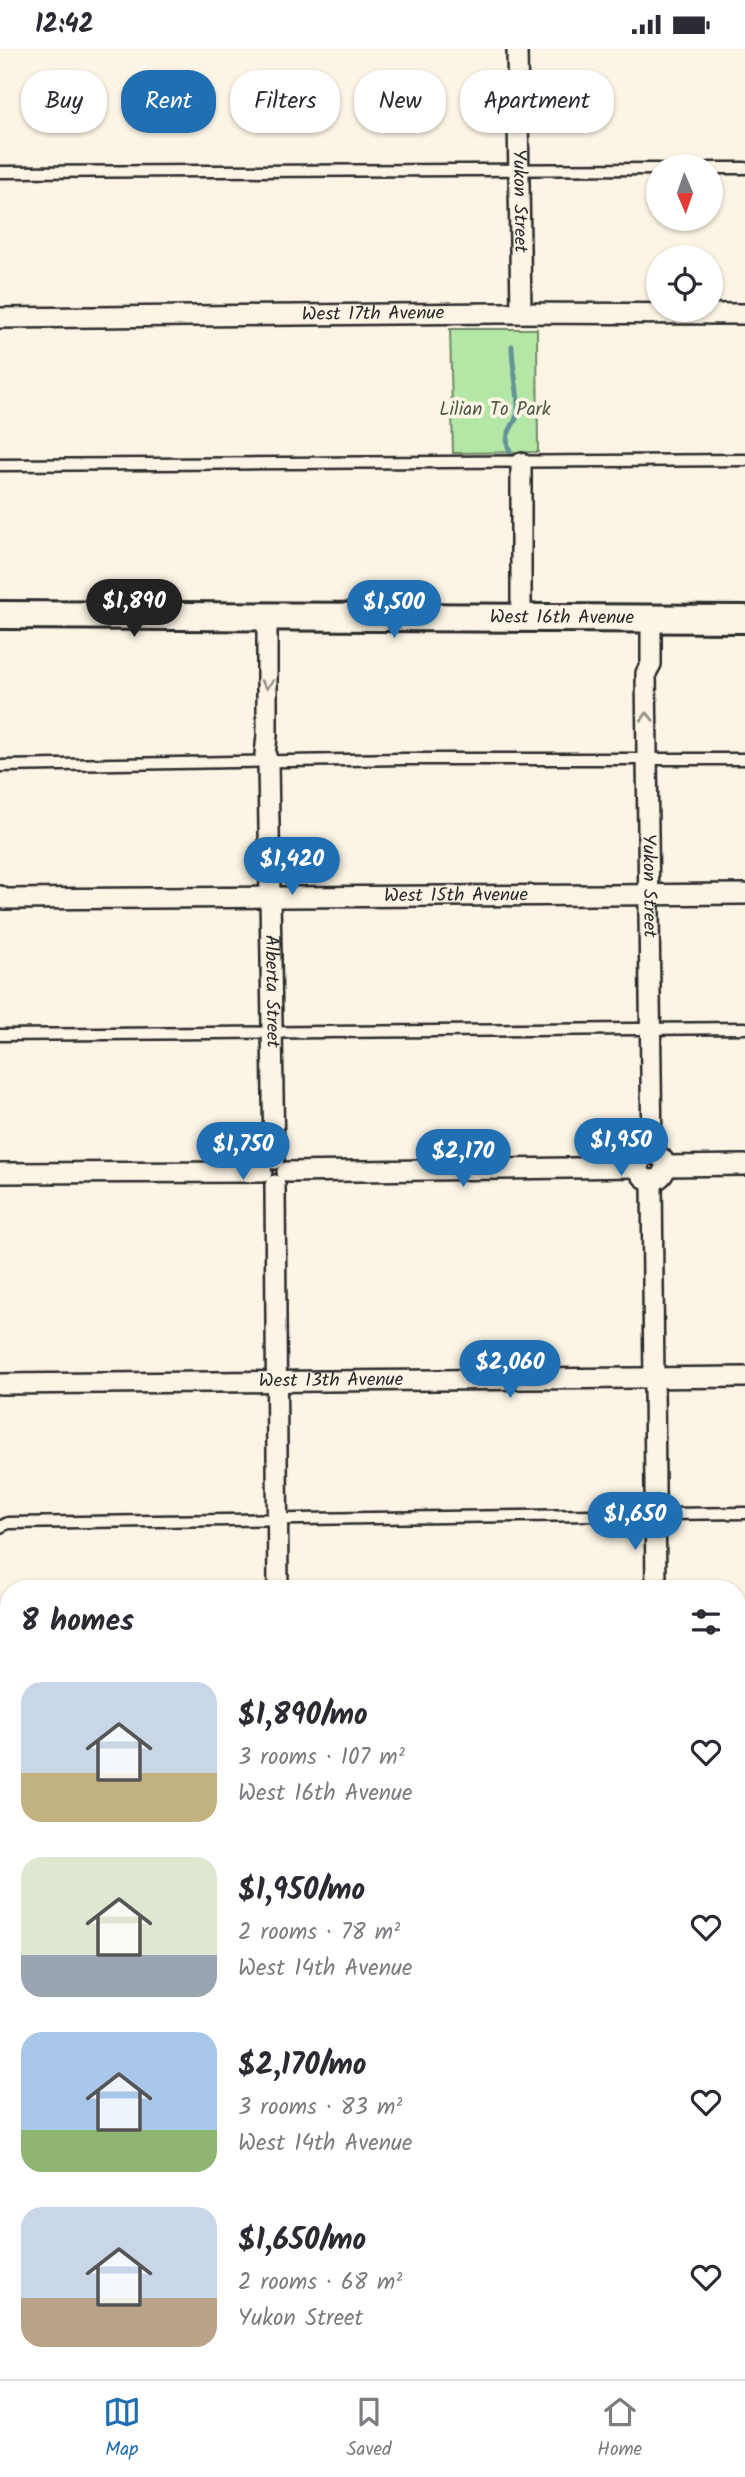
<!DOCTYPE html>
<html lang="en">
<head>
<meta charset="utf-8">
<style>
	:root { --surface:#fff; --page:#f7f7f7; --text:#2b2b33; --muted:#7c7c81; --line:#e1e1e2; --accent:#1f6fb2 }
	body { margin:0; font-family:Kalam,sans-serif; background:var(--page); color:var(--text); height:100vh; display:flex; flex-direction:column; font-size:26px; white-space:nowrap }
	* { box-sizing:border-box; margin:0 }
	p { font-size:23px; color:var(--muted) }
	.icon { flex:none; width:38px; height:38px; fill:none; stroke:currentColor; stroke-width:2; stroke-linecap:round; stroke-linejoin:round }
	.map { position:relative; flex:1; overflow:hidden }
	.drawer { position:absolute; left:0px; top:1531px; width:746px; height:800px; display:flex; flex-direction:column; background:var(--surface); border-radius:28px 28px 0 0; box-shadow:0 2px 5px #0004 }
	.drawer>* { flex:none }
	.guide { position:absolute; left:21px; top:21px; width:704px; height:63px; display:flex; gap:14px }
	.needle { width:46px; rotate:178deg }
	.tools { position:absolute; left:646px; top:105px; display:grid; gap:14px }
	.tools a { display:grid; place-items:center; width:77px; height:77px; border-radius:50%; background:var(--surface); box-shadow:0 2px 5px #0004; font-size:35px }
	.price { position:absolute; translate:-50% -60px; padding:0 16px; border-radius:24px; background:var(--accent); color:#fff; font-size:23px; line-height:46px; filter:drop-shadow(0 2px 4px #0008) }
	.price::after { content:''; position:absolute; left:50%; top:42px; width:21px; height:16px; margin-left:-10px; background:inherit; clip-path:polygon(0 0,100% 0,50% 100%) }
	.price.current { background:#222; color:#fff }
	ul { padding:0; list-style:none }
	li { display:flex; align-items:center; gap:21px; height:175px; padding:0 21px }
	li span { display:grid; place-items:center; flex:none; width:196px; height:140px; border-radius:21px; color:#555 }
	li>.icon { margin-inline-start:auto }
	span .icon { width:84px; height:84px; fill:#fffc; stroke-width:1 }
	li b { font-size:30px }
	h2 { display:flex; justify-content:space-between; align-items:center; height:84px; padding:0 21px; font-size:30px }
	.tag { padding:0 24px; border-radius:28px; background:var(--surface); box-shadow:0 2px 5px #0004; font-size:24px; line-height:63px }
	.tag.current { background:var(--accent); color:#fff }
	.status { display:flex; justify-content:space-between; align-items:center; height:49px; padding:0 35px; background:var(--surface); direction:ltr }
	.status svg { height:19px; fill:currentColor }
	.menu { display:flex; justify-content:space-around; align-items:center; height:98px; border-top:2px solid var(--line); background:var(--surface); font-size:19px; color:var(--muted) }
	.menu a { display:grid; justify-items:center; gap:4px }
	.menu .current { color:var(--accent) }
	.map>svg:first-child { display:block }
	.built { fill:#f4dfcd }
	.green { fill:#b4e6a6; stroke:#708868; stroke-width:2 }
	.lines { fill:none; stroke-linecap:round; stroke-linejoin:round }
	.stream { stroke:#639399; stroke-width:5 }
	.lane-casing { stroke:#2b2b2b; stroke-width:15 }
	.street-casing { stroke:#2b2b2b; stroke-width:24 }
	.secondary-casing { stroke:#2b2b2b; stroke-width:32 }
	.lane { stroke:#fcf5e5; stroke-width:10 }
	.street { stroke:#fcf5e5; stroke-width:19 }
	.secondary { stroke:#fcf5e5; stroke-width:26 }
	.oneway { stroke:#949088 }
	.labels { text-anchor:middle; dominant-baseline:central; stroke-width:7; stroke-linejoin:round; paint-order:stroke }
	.street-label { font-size:19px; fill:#2b2b2b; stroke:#fcf5e5 }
	.park-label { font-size:19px; fill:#4d5a4a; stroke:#fcf5e5 }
</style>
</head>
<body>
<div class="status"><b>12:42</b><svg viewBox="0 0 49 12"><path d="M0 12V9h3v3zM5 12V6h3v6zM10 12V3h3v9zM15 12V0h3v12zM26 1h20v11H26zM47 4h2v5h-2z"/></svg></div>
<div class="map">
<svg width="745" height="2330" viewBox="0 0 745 2330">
	<rect width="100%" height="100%" fill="#fcf5e5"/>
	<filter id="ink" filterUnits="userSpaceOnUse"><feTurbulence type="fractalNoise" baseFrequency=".0143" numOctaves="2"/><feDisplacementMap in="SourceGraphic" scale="14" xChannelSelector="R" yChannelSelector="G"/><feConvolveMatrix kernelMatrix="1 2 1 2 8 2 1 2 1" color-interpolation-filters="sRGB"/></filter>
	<g filter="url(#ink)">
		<g class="built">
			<polygon points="7,2303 9,2322 275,2322 274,2330 7,2330"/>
			<polygon points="295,2322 648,2322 649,2330 295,2330"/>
		</g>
		<g class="green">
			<polygon points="450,280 537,280 538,403 453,404"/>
			<polygon points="737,1641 745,1641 745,1664 737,1667"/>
		</g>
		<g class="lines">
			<path class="stream" d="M511,405C499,381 519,378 518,358C518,338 512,318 512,297"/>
			<g class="lane-casing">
				<g id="lane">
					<polyline points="710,119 745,119"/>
					<polyline points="0,123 658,120"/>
					<polyline points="0,416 745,411"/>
					<polyline points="0,717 403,710 745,710"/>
					<polyline points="0,986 745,979"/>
					<polyline points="0,1478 8,1474 745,1464"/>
					<polyline points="737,1701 745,1694"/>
					<polyline points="0,1755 9,1756"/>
					<polyline points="737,1820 745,1826"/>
					<polyline points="737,1870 745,1870"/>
					<polyline points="737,2291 745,2291"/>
					<polyline points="0,2301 9,2301"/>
				</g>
			</g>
			<g class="street-casing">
				<g id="street">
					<path id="s1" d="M517,0L521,264"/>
					<path id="s2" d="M0,269L497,264L745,265"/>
					<path id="s3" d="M267,567V687L265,705L268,712L274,1110"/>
					<polyline points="521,568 521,414"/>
					<path id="s4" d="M651,568V615L646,624L652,1104"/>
					<path id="s5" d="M0,847L4,850L745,845"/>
					<circle cx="652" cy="1118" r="13"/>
					<polyline points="666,1117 745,1116"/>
					<polyline points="287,1123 639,1118"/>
					<polyline points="0,1124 262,1123"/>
					<polyline points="652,1131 656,1540"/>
					<polyline points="275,1136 278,1540"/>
					<path id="s6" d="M0,1335L745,1328"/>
					<polyline points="0,1902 0,1926"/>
					<polyline points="737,2155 745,2155"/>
					<polyline points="0,2162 9,2162"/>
					<polyline points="285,2322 285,2330"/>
				</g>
			</g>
			<g class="secondary-casing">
				<g id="secondary">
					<path id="s7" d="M0,566L745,570"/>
					<polyline points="737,1610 745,1610"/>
					<polyline points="0,1624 9,1623"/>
				</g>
			</g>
			<use href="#lane" class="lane"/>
			<use href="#street" class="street"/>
			<use href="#secondary" class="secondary"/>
		</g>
		<defs><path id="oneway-chevron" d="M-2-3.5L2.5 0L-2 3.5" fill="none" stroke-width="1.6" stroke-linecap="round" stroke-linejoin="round" transform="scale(1.75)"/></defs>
		<g class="oneway">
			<use href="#oneway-chevron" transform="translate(267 635) rotate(90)"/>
			<use href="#oneway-chevron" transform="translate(647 668) rotate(-91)"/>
		</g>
	</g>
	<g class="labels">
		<g class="street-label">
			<text stroke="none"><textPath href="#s1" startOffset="152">Yukon Street</textPath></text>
			<text stroke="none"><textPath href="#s2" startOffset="373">West 17th Avenue</textPath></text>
			<text stroke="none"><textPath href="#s7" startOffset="562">West 16th Avenue</textPath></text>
			<text stroke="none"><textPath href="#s4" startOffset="270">Yukon Street</textPath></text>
			<text stroke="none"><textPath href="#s5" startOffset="457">West 15th Avenue</textPath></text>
			<text stroke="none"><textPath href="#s3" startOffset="376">Alberta Street</textPath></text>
			<text stroke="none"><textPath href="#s6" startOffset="331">West 13th Avenue</textPath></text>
		</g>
		<g class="park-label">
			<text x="495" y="361">Lilian To Park</text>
		</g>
	</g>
</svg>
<div class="tools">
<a><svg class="needle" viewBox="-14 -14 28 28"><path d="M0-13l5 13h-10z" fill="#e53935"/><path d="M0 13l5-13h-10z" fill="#7c7c81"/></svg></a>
<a><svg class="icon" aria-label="locate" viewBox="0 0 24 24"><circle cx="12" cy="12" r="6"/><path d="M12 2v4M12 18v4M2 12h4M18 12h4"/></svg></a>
</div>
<b class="price current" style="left:134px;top:590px">$1,890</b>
<b class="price" style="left:394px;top:591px">$1,500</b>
<b class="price" style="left:292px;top:848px">$1,420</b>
<b class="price" style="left:621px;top:1129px">$1,950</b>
<b class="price" style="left:243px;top:1133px">$1,750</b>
<b class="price" style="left:463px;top:1140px">$2,170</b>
<b class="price" style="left:510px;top:1351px">$2,060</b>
<b class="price" style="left:635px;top:1503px">$1,650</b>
<div class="guide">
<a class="tag">Buy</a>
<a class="tag current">Rent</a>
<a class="tag">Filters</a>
<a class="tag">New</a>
<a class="tag">Apartment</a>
</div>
<section class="drawer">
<h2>8 homes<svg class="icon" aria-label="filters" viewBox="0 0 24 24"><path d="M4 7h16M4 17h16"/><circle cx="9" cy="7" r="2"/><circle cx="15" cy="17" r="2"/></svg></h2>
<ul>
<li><span style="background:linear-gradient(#c9d6e8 65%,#c2b280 0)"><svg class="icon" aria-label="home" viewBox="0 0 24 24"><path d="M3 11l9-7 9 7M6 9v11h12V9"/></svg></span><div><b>$1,890/mo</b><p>3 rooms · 107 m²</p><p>West 16th Avenue</p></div><svg class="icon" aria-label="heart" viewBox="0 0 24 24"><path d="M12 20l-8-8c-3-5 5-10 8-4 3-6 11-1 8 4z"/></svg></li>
<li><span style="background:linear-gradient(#dfe7d0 70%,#9aa5b1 0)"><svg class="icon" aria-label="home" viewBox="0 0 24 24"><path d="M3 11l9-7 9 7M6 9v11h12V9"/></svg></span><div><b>$1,950/mo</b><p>2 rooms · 78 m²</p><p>West 14th Avenue</p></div><svg class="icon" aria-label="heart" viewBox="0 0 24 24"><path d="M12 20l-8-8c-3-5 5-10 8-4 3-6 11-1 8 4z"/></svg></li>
<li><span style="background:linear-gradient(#a9c7e8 70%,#8fb573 0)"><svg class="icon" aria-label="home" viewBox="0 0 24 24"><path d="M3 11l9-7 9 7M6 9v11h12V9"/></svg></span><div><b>$2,170/mo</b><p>3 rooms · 83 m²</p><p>West 14th Avenue</p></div><svg class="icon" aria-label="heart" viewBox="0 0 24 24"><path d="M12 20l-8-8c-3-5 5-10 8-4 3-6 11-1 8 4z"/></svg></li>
<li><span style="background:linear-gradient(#c9d6e8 65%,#b9a48a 0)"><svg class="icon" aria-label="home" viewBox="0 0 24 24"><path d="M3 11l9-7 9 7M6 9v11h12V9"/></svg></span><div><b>$1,650/mo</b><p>2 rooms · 68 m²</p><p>Yukon Street</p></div><svg class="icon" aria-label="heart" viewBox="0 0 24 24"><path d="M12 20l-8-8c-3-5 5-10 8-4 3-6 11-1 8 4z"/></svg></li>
</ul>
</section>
</div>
<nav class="menu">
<a class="current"><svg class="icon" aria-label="map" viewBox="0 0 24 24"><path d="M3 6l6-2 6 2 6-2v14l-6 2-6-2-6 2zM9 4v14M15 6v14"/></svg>Map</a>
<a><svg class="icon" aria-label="saved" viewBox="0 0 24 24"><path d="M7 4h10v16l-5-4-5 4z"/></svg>Saved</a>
<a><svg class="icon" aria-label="home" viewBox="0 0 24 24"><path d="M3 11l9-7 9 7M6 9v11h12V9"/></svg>Home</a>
</nav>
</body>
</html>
